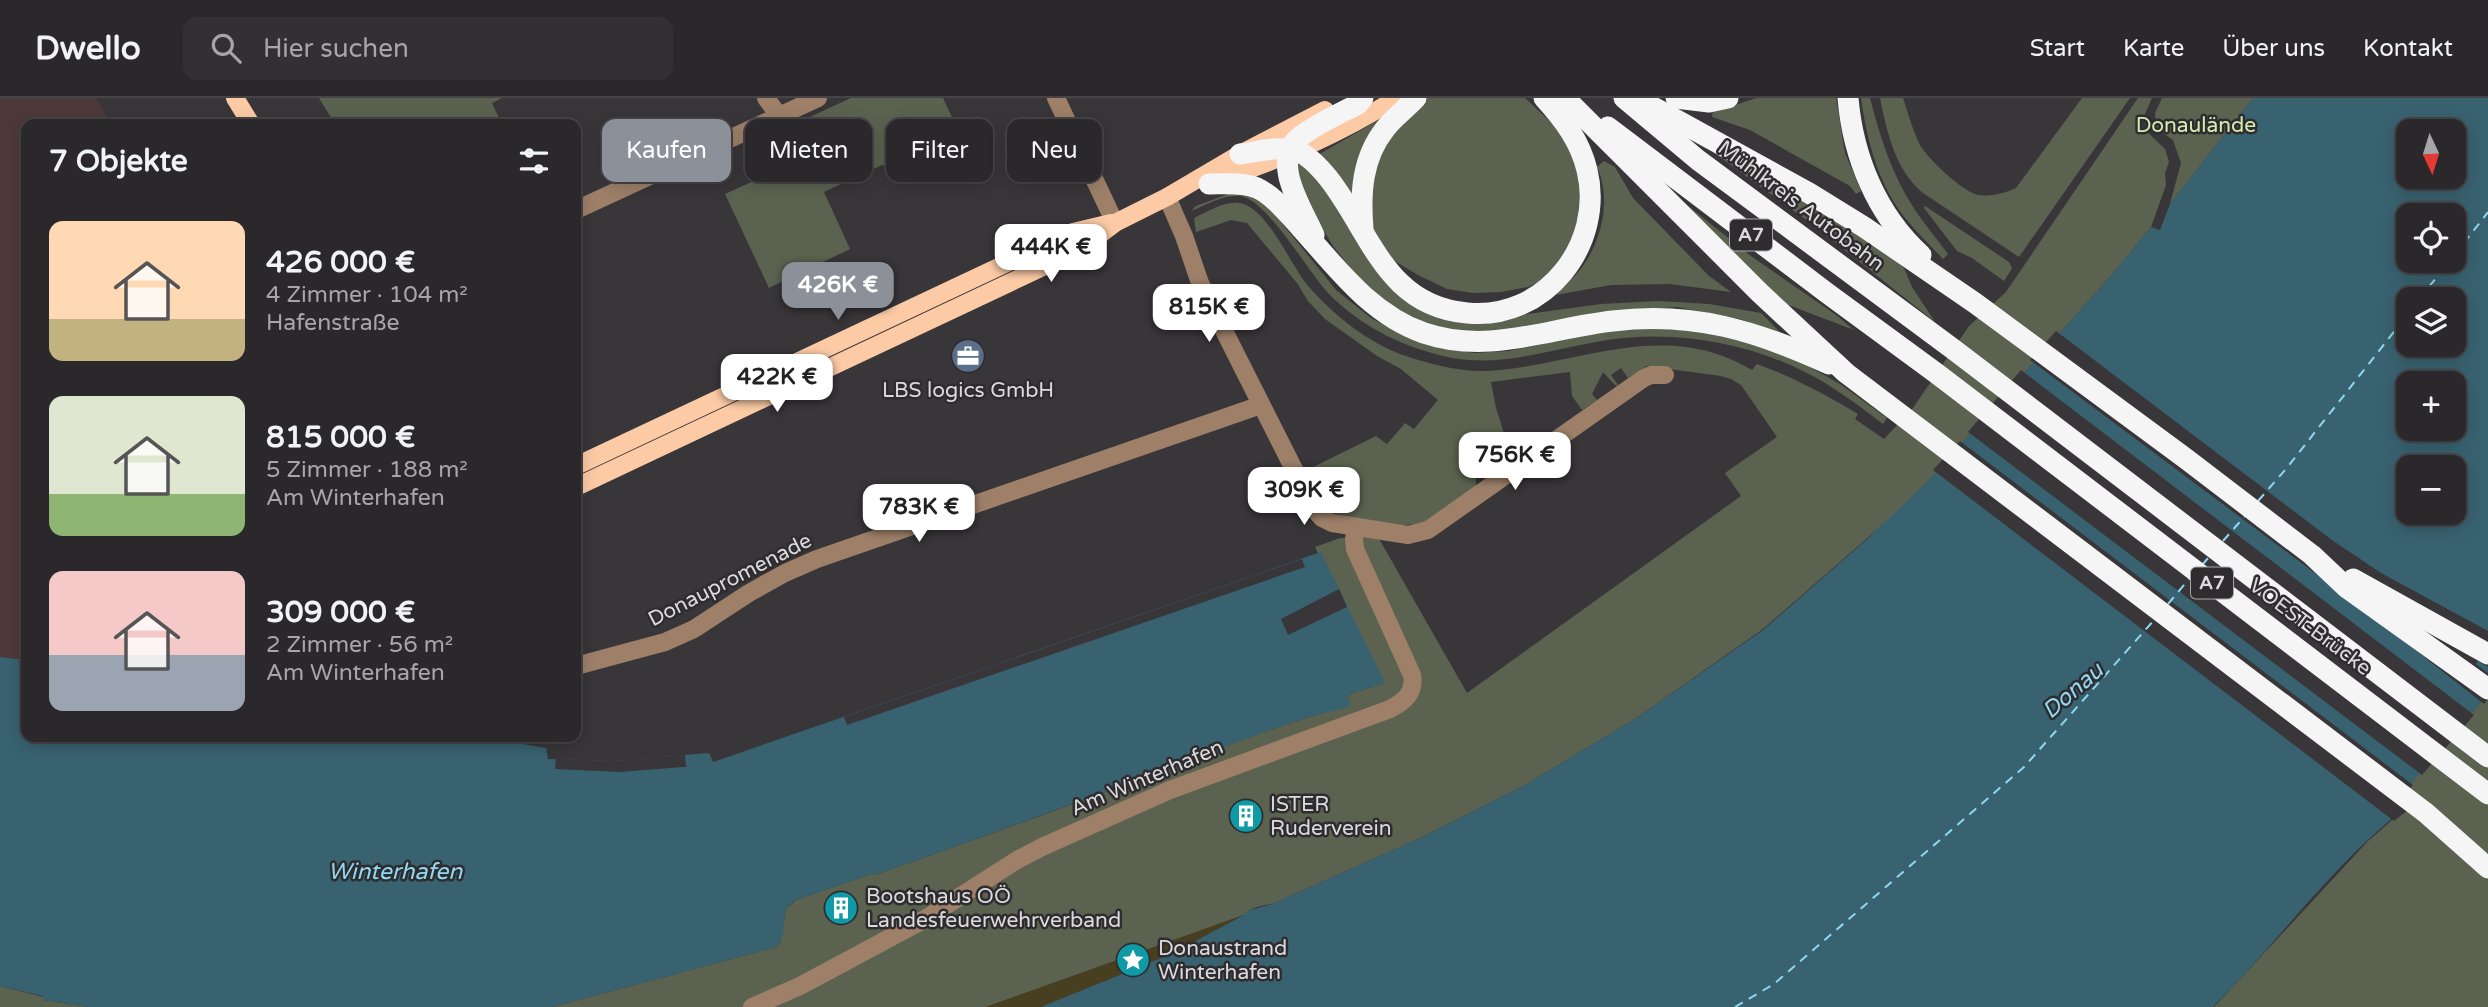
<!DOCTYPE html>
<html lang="de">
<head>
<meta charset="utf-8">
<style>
	:root { --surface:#2b282c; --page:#333034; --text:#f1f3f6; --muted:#a6a6a9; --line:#474448; --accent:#8c9099 }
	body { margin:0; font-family:"Varela Round",sans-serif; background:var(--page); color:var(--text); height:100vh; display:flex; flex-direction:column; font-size:26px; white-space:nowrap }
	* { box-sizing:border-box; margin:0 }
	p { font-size:23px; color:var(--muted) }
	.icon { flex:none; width:38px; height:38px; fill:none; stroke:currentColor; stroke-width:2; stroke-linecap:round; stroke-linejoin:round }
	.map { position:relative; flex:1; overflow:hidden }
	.sheet { position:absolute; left:21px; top:21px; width:560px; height:623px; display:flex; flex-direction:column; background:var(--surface); border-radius:14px; box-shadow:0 4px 18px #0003,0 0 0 2px var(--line) }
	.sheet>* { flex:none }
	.guide { position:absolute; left:602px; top:21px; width:665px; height:63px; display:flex; gap:14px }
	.needle { width:46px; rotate:176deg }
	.controls { position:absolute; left:2396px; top:21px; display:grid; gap:14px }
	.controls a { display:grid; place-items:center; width:70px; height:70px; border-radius:14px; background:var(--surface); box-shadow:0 4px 18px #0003,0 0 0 2px var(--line); font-size:35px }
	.price { position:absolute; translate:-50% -60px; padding:0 16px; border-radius:14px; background:#fff; color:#222; font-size:23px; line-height:46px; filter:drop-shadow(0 2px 4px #0008) }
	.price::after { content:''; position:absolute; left:50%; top:42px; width:21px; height:16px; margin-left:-10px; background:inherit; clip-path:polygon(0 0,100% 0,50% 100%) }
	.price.active { background:var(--accent); color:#fff }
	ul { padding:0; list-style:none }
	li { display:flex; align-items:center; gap:21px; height:175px; padding:0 28px }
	li span { display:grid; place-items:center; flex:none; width:196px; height:140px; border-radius:14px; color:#555 }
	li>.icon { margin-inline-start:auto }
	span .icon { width:84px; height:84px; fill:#fffc; stroke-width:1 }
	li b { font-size:30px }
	h2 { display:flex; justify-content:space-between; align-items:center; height:84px; padding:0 28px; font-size:30px }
	.pill { padding:0 24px; border-radius:14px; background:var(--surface); box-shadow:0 4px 18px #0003,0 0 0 2px var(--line); font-size:24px; line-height:63px }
	.pill.active { background:var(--accent); color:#fff }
	header { display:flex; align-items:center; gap:42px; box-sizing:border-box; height:98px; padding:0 35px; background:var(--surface); border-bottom:2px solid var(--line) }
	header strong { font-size:33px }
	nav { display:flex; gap:38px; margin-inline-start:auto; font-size:24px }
	.search { width:490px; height:63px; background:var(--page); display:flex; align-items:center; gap:18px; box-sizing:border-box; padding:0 24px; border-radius:14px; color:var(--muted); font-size:26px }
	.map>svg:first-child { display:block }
	.industrial { fill:#4e393a }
	.green { fill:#5b6350 }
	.sand { fill:#473f1f }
	.water { fill:#396270; fill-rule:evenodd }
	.pier { fill:#39363a }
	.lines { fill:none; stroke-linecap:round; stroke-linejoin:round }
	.ferry { stroke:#8fd8f2; stroke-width:2; stroke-dasharray:9 7; stroke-linecap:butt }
	.minor { stroke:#9e8069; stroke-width:18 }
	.major { stroke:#fccba5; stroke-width:18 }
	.highway { stroke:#f5f5f5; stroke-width:21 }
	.labels { text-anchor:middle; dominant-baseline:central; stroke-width:5; stroke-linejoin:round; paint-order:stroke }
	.shield { fill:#2f2c2f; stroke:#a7a6a8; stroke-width:2 }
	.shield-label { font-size:19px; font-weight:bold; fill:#dbdadc }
	.park-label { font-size:21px; fill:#d5ebb0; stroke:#2f2c2f }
	.street-label { font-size:21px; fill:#dbdadc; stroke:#2f2c2f }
	.poi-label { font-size:21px; fill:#dbdadc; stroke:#2f2c2f; text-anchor:start }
	.water-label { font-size:23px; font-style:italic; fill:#8fd8f2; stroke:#2f2c2f }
</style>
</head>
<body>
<header>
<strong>Dwello</strong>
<div class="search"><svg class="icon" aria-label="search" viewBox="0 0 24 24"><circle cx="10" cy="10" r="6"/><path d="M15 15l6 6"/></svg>Hier suchen</div>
<nav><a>Start</a><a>Karte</a><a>Über uns</a><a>Kontakt</a></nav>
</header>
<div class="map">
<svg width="2488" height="909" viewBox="0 0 2488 909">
	<rect width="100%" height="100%" fill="#39363a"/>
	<polygon class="industrial" points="0,0 96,0 111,26 26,26 26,562 0,559"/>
	<g class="green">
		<polygon points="319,0 502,0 492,5 502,26 335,26"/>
		<polygon points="851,0 943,0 965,47 904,75 882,67 824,94 850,151 769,190 725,96 795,64 775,35"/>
		<polygon points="1427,0 1525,0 1554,27 1568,47 1578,69 1581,90 1577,140 1548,180 1528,189 1501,194 1473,195 1447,191 1418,177 1393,162 1374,142 1368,109 1378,51"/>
		<polygon points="1756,0 1836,0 1845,55 1861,93 1856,96 1850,88 1750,32 1712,19 1713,11 1724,11"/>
		<path d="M1861,0H1870C1880,39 1892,77 1915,112C1925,127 1937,141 1948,156L1943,161C1931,148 1917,135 1906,121C1878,87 1867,42 1861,0Z"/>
		<path d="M1880,0H1903C1908,15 1913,33 1920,47C1928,61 1963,94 1978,97C1991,99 2005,95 2016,90L2082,0H2130L2019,159L1923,95C1895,72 1887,34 1880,0Z"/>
		<path d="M2138,0H2152L2140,27L2165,51L2169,64L2165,75L2166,87L2151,129L2117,171L1928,383L1896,415L1763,531L1638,619L1523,688L1416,742L1272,806C1262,807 1250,810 1244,817L986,909H552L776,849L780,845L786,811L796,802L874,775L875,777C967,744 1059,712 1150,677C1216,653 1282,624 1350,608L1347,597L1384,585L1320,455H1318L1315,449L1340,440L1378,439L1467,595L1741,398L1725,375L1777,339L1741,287L1731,281L1721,278L1647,268L1628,280L1621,270L1611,277L1618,287L1616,288L1603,274L1592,296L1597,302L1582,312L1572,298L1570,274L1491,284L1496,310L1507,345L1476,367V391C1461,401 1443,417 1425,424C1406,431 1345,425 1329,412C1319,404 1314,390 1309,379L1303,378V374L1376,338L1387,346L1405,325L1414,331L1438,302L1401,271L1377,258L1325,221L1308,203L1297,185L1247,125L1231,122L1196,134L1194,120C1207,114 1224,103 1239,105C1267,108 1291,169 1309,189C1335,218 1367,244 1403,257C1429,266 1460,274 1487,273C1578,268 1663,219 1752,272L1757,266C1793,279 1826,297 1858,316L1855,321L1884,341L1913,310L1969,228L2006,194Z"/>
		<polygon points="2162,0 2253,0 2170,106 2181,65 2173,42 2156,30 2155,15"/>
		<polygon points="1391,15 1356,112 1316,58"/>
		<polygon points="1713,54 1724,55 1874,144 1904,170 1912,189 1935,224 1816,129"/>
		<path d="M1604,63L1615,69L1633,100L1709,178L1731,194L1670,186L1611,187L1556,197C1563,189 1572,181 1579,173C1602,145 1612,101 1597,69Z"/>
		<polygon points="1303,64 1316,76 1375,171 1394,193 1417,210 1470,224 1601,206 1658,203 1709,206 1761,215 1782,236 1740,221 1677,209 1606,214 1532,230 1463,235 1430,227 1395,210 1361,183 1333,148 1306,103 1296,67"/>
		<path d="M1236,93L1264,103L1336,192L1371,220L1413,242L1444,250L1475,255L1509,253L1602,233L1640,229L1722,235L1792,259L1840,286L1887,320L1883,326C1858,307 1832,287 1803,273C1743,243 1668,231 1601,243C1548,252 1494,272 1439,257C1397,246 1360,227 1329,196C1308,174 1268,103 1241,98C1225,96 1206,107 1191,113L1196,108Z"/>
		<polygon points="1682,103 1751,158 1836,217 1854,232 1778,203"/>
		<polygon points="1925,108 2009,164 2012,170 2004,183 1972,160 1957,153 1924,110"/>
		<polygon points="2488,596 2488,909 2214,909 2368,743 2398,717 2398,700"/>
		<polygon points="0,888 44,899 43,902 89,909 0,909"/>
	</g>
	<polygon class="sand" points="1244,817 1171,856 1041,909 986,909"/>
	<g class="water">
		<path d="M2253,0H2488V596L2401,697L2405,710C2332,767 2278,844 2213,909H1041L1171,856L1244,817L1247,813L1272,806L1416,742L1523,688L1638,619L1763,532L1866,442L1928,383L2117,171L2151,129L2160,132L2170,106ZM2408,33H2454V79H2408ZM2408,117H2454V163H2408ZM2408,201H2454V247H2408ZM2408,285H2454V331H2408ZM2408,369H2454V415H2408Z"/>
		<path d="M1321,454L1385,585L1347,597L1351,608C1282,624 1216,653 1150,677C1058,712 967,744 875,777L874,775L796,802C776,813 790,837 776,849L552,909H89L43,902V898L0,888V559L26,562V639H479L546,650L548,661L613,663L709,655L713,664Z"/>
	</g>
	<g class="pier">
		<polygon points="2056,233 2332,442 2381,475 2488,533 2488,569 2478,563 2476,566 2488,575 2488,601 2484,606 2367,514 2030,262"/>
		<polygon points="2021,272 2474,617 2422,677 1968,334"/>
		<polygon points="1960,343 2413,687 2402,700 2408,712 2394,723 1933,372"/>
		<polygon points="1302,461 1305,469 847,627 844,619"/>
		<polygon points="1339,491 1347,509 1288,537 1281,521"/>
		<polygon points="685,657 686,669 683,669 620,674 555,671 556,661 613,663"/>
	</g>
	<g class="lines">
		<g class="ferry">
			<polyline points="2454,158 2488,114"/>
			<polyline points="2419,201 2450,163"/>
			<polyline points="2258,403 2286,371 2408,216"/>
			<polyline points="2223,443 2245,418"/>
			<polyline points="2202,467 2210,458"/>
			<polyline points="2168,506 2189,481"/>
			<polyline points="1735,909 1774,886 2024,669 2155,521"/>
		</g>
		<g class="minor">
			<polyline points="766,0 779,18"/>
			<polyline points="1056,0 1115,125"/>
			<polyline points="1167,99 1184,138 1200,185 1314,411 1322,420 1332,425 1408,437 1428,432 1644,280 1651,277 1665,277"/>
			<polyline points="576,112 818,0"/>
			<polyline points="576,568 665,544 694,531 749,495 785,475 817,461 1261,307"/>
			<path d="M752,909L800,888L925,821L1017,762L1042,749L1170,692L1390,611C1405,603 1415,595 1412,577L1355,451L1354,441L1356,430"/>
		</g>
		<g class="major">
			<polyline points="235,0 251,26"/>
			<path d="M1217,83C1282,61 1338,37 1397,0"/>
			<polyline points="576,368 1073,134 1111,125"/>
			<polyline points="576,389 1081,151 1115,125 1167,99 1240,56 1325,12"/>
		</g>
		<g class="highway">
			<polyline points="1565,0 1760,195 1846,275 2426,715 2488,770"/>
			<polyline points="1624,0 1698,62 1953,251 2488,659"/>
			<polyline points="1676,0 1709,4 1728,0"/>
			<path d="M1848,0C1853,59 1877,117 1921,157"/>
			<polyline points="1644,4 1809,95 1864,129 1975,205 2185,360 2312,457 2347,490 2488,591"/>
			<polyline points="1608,29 1827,195 1936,275 2488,696"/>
			<path d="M1240,56C1258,54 1280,47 1297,53C1310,58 1321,71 1329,81C1371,135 1386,208 1467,215C1545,223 1605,146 1587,72C1580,43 1564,22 1544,0"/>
			<path d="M1209,86C1224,86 1243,84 1257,90C1274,98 1287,115 1300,129C1337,170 1370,216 1424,235C1489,257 1548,230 1613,223C1693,213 1757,233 1829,266"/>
			<path d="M1363,131C1360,95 1362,60 1385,31C1394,19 1406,11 1416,0"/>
			<path d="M1314,137C1302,110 1269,62 1301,38C1318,25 1339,16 1358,6L1363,0"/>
			<polyline points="2353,481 2488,556"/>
		</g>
	</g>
	<defs>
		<g id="office-disc" transform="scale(1.75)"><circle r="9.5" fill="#5c6f8a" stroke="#2f2c2f"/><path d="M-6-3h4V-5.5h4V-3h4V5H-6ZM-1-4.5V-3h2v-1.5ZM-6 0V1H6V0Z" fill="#fff"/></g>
		<g id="building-disc" transform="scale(1.75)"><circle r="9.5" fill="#0f9aa8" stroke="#2f2c2f"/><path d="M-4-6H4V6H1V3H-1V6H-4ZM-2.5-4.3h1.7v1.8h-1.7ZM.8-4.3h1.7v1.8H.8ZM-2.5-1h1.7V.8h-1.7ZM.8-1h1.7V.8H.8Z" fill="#fff"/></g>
		<g id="sight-disc" transform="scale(1.75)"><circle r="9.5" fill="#0f9aa8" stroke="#2f2c2f"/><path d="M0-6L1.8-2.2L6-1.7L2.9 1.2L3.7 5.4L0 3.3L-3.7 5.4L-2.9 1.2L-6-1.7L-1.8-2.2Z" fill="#fff"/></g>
	</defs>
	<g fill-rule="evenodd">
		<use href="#office-disc" x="968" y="258"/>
		<use href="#building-disc" x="1246" y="718"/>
		<use href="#building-disc" x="841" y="810"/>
		<use href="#sight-disc" x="1133" y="862"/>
	</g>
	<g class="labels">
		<g class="shield">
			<rect x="1730" y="121.5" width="42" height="31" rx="5"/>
			<rect x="2191" y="469.5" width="42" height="31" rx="5"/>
		</g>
		<g class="shield-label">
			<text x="1751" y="137">A7</text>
			<text x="2212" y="485">A7</text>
		</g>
		<g class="park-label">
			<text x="2196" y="27">Donaulände</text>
		</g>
		<g class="street-label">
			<text transform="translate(1801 108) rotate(37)">Mühlkreis Autobahn</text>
			<text transform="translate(730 482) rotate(-27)">Donaupromenade</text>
			<text transform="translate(2310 529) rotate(37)">VOEST-Brücke</text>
			<text transform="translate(1147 680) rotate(-23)">Am Winterhafen</text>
		</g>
		<g class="poi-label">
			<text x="968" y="292" text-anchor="middle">LBS logics GmbH</text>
			<text x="1270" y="706">ISTER<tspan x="1270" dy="24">Ruderverein</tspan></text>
			<text x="866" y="798">Bootshaus OÖ<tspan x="866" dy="24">Landesfeuerwehrverband</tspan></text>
			<text x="1158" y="850">Donaustrand<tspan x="1158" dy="24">Winterhafen</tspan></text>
		</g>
		<g class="water-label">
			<text transform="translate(2073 593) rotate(-41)">Donau</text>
			<text x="395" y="774">Winterhafen</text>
		</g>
	</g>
</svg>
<div class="controls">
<a><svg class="needle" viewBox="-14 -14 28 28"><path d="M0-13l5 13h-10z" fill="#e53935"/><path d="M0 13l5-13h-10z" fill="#a6a6a9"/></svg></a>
<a><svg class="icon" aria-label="locate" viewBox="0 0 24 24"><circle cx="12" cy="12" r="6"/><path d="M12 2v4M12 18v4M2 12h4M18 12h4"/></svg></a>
<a><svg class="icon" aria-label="layers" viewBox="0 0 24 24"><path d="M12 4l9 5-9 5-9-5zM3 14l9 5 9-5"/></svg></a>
<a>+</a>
<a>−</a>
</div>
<b class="price" style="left:1051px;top:186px">444K €</b>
<b class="price active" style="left:838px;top:224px">426K €</b>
<b class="price" style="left:1209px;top:246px">815K €</b>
<b class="price" style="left:777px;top:316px">422K €</b>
<b class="price" style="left:1515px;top:394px">756K €</b>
<b class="price" style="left:1304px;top:429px">309K €</b>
<b class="price" style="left:919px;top:446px">783K €</b>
<div class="guide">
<a class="pill active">Kaufen</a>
<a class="pill">Mieten</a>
<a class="pill">Filter</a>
<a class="pill">Neu</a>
</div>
<section class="sheet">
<h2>7 Objekte<svg class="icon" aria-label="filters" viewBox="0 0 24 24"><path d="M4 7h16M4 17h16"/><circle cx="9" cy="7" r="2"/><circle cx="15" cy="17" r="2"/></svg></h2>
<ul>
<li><span style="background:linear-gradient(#ffd9b3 70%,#c2b280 0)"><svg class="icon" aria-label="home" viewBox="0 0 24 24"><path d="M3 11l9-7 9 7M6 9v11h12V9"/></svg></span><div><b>426 000 €</b><p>4 Zimmer · 104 m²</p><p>Hafenstraße</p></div></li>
<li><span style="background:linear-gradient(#dfe7d0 70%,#8fb573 0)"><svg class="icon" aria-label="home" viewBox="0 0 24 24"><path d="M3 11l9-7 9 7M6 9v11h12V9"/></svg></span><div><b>815 000 €</b><p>5 Zimmer · 188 m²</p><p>Am Winterhafen</p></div></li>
<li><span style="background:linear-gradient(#f6c9c9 60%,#9aa5b1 0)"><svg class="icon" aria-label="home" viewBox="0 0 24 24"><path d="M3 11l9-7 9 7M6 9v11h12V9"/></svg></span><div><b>309 000 €</b><p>2 Zimmer · 56 m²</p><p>Am Winterhafen</p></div></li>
</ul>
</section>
</div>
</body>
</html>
